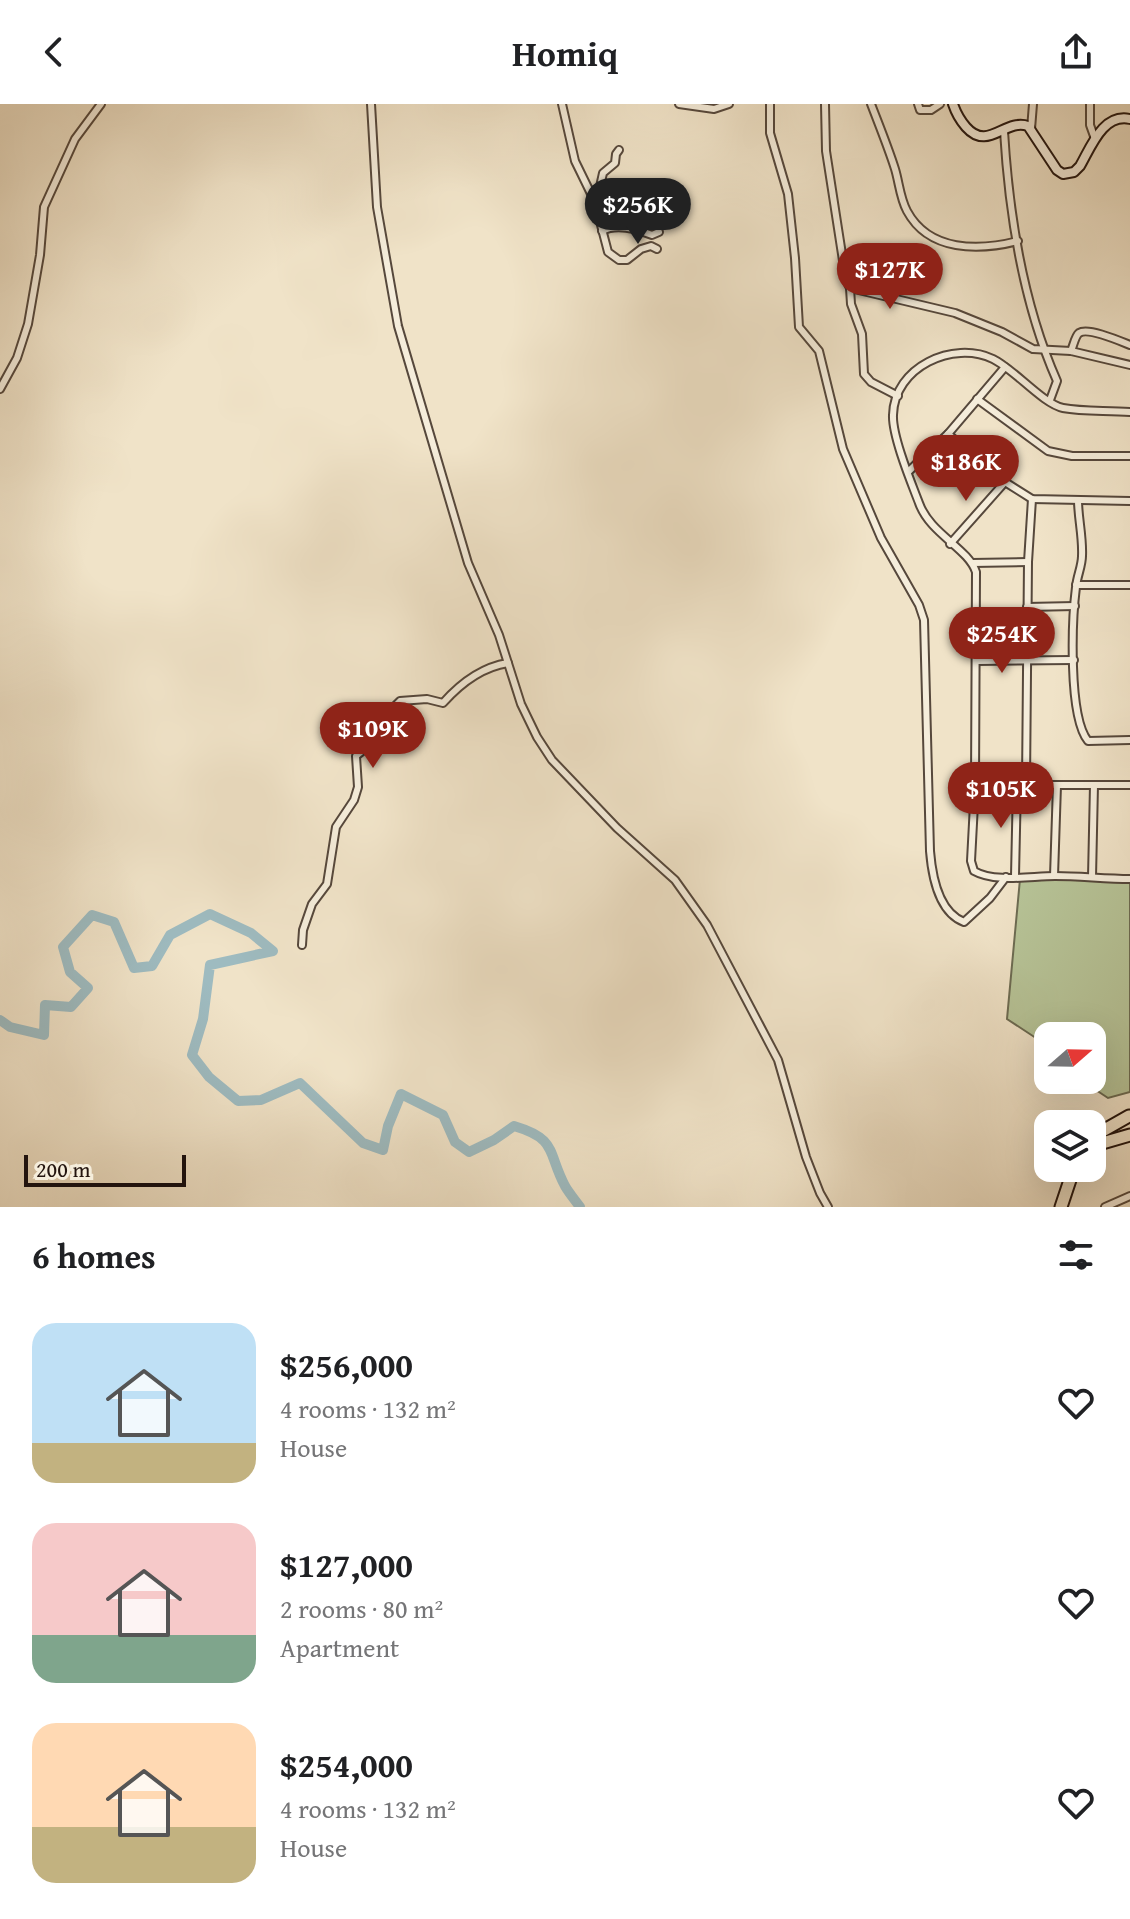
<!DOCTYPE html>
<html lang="en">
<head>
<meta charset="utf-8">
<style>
	:root { --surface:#fff; --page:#f6f6f6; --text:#202124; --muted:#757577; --accent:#8f2418 }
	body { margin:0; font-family:"Gentium Book Plus",serif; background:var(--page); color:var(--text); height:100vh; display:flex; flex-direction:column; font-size:30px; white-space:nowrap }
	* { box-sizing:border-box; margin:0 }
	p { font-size:26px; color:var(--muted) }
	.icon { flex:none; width:44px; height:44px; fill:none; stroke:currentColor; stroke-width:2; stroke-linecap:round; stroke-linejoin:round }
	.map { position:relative; height:1103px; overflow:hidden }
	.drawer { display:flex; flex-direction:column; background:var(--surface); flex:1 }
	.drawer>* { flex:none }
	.needle { width:52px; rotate:70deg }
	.controls { position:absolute; left:1034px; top:918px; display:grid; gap:16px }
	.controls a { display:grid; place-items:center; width:72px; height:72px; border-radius:16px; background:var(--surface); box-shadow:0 8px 32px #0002; font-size:40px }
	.scale { position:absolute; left:24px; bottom:20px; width:162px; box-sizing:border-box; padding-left:8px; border:4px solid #23140e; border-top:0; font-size:22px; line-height:28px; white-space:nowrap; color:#23140e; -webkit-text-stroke:6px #f5eddb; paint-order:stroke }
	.price { position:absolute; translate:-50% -68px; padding:0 18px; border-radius:28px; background:var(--accent); color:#fff; font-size:26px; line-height:52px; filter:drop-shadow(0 2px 4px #0008) }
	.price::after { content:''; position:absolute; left:50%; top:48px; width:24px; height:18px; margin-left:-12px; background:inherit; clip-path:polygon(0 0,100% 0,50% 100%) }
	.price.active { background:#222; color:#fff }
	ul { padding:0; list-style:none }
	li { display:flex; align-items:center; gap:24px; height:200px; padding:0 32px }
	li span { display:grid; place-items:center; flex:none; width:224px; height:160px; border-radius:24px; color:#555 }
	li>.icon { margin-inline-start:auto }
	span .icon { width:96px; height:96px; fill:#fffc; stroke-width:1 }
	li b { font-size:34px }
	h2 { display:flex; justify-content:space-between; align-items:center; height:96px; padding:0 32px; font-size:34px }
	header { display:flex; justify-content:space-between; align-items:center; height:104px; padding:0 32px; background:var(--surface); font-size:36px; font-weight:800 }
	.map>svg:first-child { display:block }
	.green { fill:#b7c498; stroke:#6d6c53; stroke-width:2 }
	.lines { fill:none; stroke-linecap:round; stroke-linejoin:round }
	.river { stroke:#9ebbc0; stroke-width:10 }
	.street-casing { stroke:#56483c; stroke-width:10 }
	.secondary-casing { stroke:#23140e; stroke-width:12 }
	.highway-casing { stroke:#23140e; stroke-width:15 }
	.street { stroke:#f5eddb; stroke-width:6 }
	.secondary { stroke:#f5eddb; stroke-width:8 }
	.highway { stroke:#f0e3c8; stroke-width:11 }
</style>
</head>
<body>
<header><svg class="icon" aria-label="back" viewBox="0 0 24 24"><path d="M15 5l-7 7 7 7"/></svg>Homiq<svg class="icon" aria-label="share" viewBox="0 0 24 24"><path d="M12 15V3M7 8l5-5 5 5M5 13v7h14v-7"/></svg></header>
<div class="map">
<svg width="1130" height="1103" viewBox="0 0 1130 1103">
	<rect width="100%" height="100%" fill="#f0e3c8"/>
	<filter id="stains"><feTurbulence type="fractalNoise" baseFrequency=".0025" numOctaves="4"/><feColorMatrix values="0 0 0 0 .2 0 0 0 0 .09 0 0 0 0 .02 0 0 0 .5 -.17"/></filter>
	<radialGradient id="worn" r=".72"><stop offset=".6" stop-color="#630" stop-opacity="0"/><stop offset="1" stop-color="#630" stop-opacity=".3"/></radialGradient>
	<polygon class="green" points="1020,775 1130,777 1130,988 1108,994 1081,976 1092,976 1092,932 1048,932 1048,942 1007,915"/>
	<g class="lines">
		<path class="river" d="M0,916L10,923L44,931L45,901L71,903L88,884L70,868L63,843L92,811L114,818L134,864L152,862L170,831L210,810L251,829L273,847L210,861L203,915L192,951L209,973L238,997L261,996L300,979L363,1039L383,1046L388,1022L401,990L443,1011L455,1038L469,1048L494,1036L514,1022C558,1035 547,1048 565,1082C569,1089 575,1096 580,1103"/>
		<g class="street-casing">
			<g id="street">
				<polyline points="371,0 377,103 398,222 468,459 499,531 521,600 537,633 552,656 617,724 675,776 707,821 778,956 806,1053 820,1089 828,1103"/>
				<polyline points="562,0 575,57 595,98 608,148 619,156 627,156 641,145 651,142 657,145"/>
				<polyline points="679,0 714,5 729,0"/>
				<path d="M770,0V29L788,90L795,154L799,223L819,247L843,345L881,434L919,501L924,516L930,747C932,772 938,808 964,818L990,794L1006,773"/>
				<polyline points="825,0 826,47 846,176 850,184 955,209 1002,228 1033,245 1071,247 1130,261"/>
				<path d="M871,0C879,21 888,43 895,65C899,78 900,94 907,107C929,148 979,147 1018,137"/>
				<polyline points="918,0 920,6 931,6 940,0"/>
				<polyline points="1090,0 1090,21 1095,35"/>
				<polyline points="1031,25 1033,0"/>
				<path d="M1004,27C1009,111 1023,200 1057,277L1050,296"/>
				<polyline points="591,88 599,87 603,69 615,59 616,50 619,46"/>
				<path d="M602,127C617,119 637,125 652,131L659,128"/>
				<polyline points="850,184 851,200 862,230 864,270 871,278 898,292"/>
				<path d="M1071,247C1073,243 1075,232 1079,229C1088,223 1120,237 1130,241"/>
				<polyline points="0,285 17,254 28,220 40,151 44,103 75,35 101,0"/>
				<polyline points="977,295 1048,347 1072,352 1130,352"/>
				<path d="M1130,308C1108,306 1084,308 1063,304C1043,300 1014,265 993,255C953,236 894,263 893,311C892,332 911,378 919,399C930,430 968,444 976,468L975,681L971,757L974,767C995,779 1031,772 1055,772C1080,772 1105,775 1130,775"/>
				<polyline points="948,330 1005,378 1032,395 1130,397"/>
				<polyline points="909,367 948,330 1005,263"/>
				<path d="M1078,396C1078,414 1083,433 1082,452C1082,462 1077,472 1076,483C1072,515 1068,612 1088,637L1130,636"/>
				<polyline points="950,440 1005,378"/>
				<polyline points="972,459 1028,458"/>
				<polyline points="1076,481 1130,481"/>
				<polyline points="1027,503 1075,502"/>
				<polyline points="976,557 1074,556"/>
				<polyline points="1026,680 1028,458 1032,395"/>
				<polyline points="975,681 1130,681"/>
				<polyline points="1015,772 1017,680"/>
				<polyline points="1054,772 1057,681"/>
				<polyline points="1092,773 1094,681"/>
				<path d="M302,841L303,826L312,800L327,780L336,723L354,696L358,683L356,652L382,631L386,624L390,607L400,597L427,595L443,599C459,581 482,563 508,559"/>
				<polyline points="1105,1103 1130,1092"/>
			</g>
		</g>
		<g class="secondary-casing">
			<path id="secondary" d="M953,0C956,9 960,16 966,23C988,48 1005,14 1028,22L1057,66L1063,70L1074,68L1080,62C1091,43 1103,9 1130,15"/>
		</g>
		<g class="highway-casing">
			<g id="highway">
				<polyline points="1092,1033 1129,1012"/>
				<polyline points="1092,1042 1130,1031"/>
				<polyline points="1061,1103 1074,1064"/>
			</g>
		</g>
		<use href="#street" class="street"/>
		<use href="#secondary" class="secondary"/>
		<use href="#highway" class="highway"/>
	</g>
	<rect width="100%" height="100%" filter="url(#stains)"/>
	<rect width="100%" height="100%" fill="url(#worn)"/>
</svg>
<div class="controls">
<a><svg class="needle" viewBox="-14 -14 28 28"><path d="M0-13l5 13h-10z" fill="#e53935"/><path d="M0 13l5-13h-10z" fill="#757577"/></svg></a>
<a><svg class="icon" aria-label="layers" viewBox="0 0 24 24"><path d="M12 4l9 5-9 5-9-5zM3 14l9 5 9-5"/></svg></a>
</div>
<div class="scale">200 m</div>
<b class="price active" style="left:638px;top:142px">$256K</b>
<b class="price" style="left:890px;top:207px">$127K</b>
<b class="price" style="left:966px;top:399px">$186K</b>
<b class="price" style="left:1002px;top:571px">$254K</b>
<b class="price" style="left:373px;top:666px">$109K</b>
<b class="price" style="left:1001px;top:726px">$105K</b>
</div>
<section class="drawer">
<h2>6 homes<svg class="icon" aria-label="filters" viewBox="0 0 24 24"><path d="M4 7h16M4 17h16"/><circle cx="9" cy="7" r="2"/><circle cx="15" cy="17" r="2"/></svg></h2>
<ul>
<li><span style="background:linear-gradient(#bfe0f5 75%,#c2b280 0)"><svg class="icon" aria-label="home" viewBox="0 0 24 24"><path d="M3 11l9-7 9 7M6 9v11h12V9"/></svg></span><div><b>$256,000</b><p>4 rooms · 132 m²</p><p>House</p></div><svg class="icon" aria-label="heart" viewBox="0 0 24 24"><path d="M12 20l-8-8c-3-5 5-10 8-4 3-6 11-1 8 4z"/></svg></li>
<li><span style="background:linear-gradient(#f6c9c9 70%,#7fa58c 0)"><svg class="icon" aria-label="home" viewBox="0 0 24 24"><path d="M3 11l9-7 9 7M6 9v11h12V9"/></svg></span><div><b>$127,000</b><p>2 rooms · 80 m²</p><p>Apartment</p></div><svg class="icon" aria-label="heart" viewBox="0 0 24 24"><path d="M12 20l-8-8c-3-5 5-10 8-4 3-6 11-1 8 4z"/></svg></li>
<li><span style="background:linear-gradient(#ffd9b3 65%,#c2b280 0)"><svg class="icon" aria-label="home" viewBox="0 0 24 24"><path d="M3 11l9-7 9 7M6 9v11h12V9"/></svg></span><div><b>$254,000</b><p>4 rooms · 132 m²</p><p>House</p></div><svg class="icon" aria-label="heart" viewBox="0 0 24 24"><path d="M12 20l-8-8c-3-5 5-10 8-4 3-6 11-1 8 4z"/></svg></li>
</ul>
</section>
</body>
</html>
